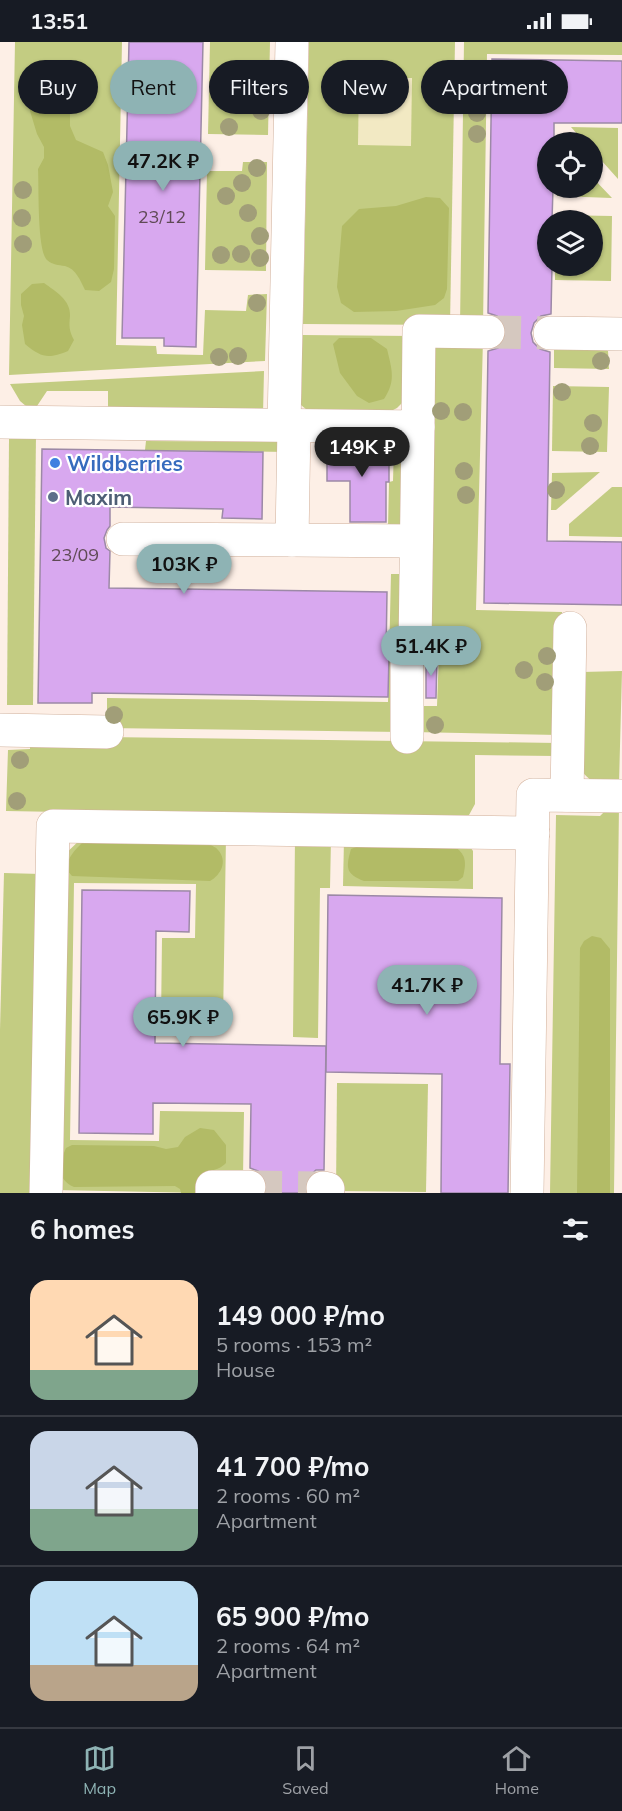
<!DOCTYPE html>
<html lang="en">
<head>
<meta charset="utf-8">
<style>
	:root { --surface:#171b24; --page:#242831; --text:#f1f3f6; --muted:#9ea1a6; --line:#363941; --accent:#8eb3b4 }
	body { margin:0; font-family:Mulish,sans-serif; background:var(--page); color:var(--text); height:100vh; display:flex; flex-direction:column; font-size:22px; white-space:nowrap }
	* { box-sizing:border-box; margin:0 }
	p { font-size:20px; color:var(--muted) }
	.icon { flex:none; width:33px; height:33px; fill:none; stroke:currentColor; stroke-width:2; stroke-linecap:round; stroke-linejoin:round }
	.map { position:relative; height:1151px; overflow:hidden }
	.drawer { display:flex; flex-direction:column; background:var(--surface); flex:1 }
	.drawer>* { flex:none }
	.hud { position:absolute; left:18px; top:18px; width:586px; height:54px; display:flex; gap:12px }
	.buttons { position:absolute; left:537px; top:90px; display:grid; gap:12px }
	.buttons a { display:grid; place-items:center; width:66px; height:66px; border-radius:50%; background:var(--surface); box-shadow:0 2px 4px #0004; font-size:30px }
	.price { position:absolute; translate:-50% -51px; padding:0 14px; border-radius:21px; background:var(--accent); color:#111; font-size:20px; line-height:39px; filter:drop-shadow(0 2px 3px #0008) }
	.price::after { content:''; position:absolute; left:50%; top:36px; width:18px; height:14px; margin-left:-9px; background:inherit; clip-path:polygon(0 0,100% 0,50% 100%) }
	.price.selected { background:#222; color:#fff }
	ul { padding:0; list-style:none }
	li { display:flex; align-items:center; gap:18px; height:150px; padding:0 30px }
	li+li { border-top:2px solid var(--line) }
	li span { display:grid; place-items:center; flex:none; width:168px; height:120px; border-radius:18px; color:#555 }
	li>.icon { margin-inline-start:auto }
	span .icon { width:72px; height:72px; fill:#fffc; stroke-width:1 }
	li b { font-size:26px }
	h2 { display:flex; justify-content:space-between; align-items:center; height:72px; padding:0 30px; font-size:26px }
	.chip { padding:0 21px; border-radius:27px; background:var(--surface); box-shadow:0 2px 4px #0004; font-size:21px; line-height:54px }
	.chip.selected { background:var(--accent); color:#111 }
	.status { display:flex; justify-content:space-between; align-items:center; height:42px; padding:0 30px; background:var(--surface); direction:ltr }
	.status svg { height:16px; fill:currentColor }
	.dock { display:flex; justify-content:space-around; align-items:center; height:84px; border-top:2px solid var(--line); background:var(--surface); font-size:16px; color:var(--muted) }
	.dock a { display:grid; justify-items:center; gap:3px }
	.dock .selected { color:var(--accent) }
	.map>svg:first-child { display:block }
	.green { fill:#c3cc82 }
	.forest { fill:#b2bb66 }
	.sand { fill:#f2e9c3 }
	.building { fill:#d8a8ef; stroke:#9c89a6; stroke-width:1.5 }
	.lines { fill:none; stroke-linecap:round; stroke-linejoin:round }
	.minor-tunnel { stroke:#d5c8bf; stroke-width:33; stroke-dasharray:33 16; stroke-linecap:butt }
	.minor-casing { stroke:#d1b09b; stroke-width:34 }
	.minor { stroke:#fff; stroke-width:33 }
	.tree { fill:#a19e78 }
	.shop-dot { fill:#3f7fe0; stroke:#fff; stroke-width:2 }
	.service-dot { fill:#5c6f8a; stroke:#fff; stroke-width:2 }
	.labels { text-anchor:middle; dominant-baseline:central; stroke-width:4.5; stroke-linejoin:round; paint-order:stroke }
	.number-label { font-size:18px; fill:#5f4a55 }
	.shop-label { font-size:21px; font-weight:bold; fill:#366cbe; stroke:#fff; text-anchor:start }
	.service-label { font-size:21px; font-weight:bold; fill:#4e5e75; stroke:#fff; text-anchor:start }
</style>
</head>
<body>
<div class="status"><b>13:51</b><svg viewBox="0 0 49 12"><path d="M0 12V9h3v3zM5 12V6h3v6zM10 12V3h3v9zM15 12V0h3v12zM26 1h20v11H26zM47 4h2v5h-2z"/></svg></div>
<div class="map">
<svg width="622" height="1151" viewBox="0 0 622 1151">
	<rect width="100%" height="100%" fill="#fdefe6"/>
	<g class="green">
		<polygon points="15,0 122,0 116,303 156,304 157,312 203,313 205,268 246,269 248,253 267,252 265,319 9,333"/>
		<polygon points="210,0 270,0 268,93 208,92"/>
		<polygon points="309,0 455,0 450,283 303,282"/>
		<polygon points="464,0 622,0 622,13 487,12 483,283 460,283"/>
		<polygon points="571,85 618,86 618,137 593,109 592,100 584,100"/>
		<polygon points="243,120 267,120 266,229 205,228 207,129 242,129"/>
		<polygon points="593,136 612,156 557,154 557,146 592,146"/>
		<polygon points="556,173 612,174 611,239 555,238 555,224 592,224 592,178 556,178"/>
		<polygon points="302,293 412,294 405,358 397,366 385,372 307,368 301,363"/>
		<polygon points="483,297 476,568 562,570 558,693 412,690 412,664 437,664 439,611 421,610 432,307 440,299"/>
		<polygon points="554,299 600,301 608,309 609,327 554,326"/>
		<polygon points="264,329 263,372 108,373 108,349 47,349 33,370 20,359 10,342"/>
		<polygon points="553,344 609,345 607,410 552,409"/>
		<polygon points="36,392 33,663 7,663 9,397 20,393"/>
		<polygon points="146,399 278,400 288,410 145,408"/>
		<polygon points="394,404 400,406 407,413 403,482 388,485 389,440 393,439"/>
		<polygon points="600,430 556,468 551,468 552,431"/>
		<polygon points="612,445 622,445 622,495 569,494 569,482"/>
		<polygon points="391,532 403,532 401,690 107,686 107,656 388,660"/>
		<path d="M622,629L619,742C601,742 593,744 581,728L582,630Z"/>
		<polygon points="30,694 557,701 557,714 475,713 475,762 469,773 459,777 6,769 8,708 30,707"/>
		<polygon points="610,764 619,764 614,1151 550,1151 556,773 600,774"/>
		<polygon points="84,794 226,795 223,979 161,979 162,896 195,896 196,842 74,841 70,1098 159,1099 160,1069 244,1070 243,1135 203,1151 55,1148 60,817"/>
		<polygon points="295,796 331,797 330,846 320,846 318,996 293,995"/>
		<polygon points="344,797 469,803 473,809 473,847 343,844"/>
		<polygon points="4,831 41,832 34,1151 0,1151 0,988"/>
		<polygon points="337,1041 428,1042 426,1150 336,1149"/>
	</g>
	<g class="forest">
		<path d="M48,31L58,33L70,56V84L76,98L103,110L108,123L113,150L108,164L115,174L114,227L111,240L99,249L85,248C80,238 76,227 65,224C58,223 53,223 47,218C37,209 39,144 38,127L44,116V105L37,92L27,59L31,43Z"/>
		<polygon points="426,155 440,156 449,166 447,247 444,256 435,263 396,269 354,270 341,261 337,245 342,184 359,167 396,164"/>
		<path d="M44,241C55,249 71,258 70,274C69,284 69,289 74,298L68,309C48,317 42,316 25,302L22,283L24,274L21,263V252L32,242Z"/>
		<path d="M339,296H371L387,307C392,328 396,339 384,357L369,361L357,354L340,331L333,302Z"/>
		<path d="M83,800L209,802C212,804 216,805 218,808C228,819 221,833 210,839L72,834L66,827C68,815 74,809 83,800Z"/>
		<path d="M359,804L455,805C467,813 466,822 463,835L458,839H364C345,832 346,825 351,807Z"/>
		<polygon points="592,894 601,896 610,907 610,1151 577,1151 580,906 584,899"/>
		<path d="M200,1086L214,1088L226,1103V1121C216,1131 210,1126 200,1133V1151H181L180,1147L175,1144L74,1145C56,1137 59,1122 66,1106L72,1103L154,1104L166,1107L178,1105L185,1095Z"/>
	</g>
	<polygon class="sand" points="359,36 412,36 411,104 358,103"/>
	<g class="building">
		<polygon points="129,0 203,0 196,305 164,304 164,296 122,296"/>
		<polygon points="492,17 622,19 622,81 554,81 554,100 548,100 548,146 553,146 552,178 548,178 548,224 552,224 551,272 541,274 534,281 531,291 533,300 540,307 550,310 547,499 622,500 622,563 484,561 488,309 498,306 504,300 507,291 504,280 497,274 488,271"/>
		<polygon points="327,403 389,403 389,440 386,440 386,480 350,480 350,439 327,439"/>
		<polygon points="42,407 263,410 262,477 222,476 223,467 110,465 110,484 107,488 104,496 106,506 110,509 109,546 387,550 386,613 389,613 388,655 92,651 92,661 38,661"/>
		<polygon points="431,613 437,614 436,656 426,656 426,622"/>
		<polygon points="82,848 190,849 189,890 156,889 155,1001 326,1004 324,1128 316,1128 309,1134 305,1142 305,1151 266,1151 268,1144 265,1135 258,1129 250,1126 251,1062 153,1061 153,1092 79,1091"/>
		<polygon points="328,853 502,856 500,1022 510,1022 508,1151 441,1151 442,1032 326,1030"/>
	</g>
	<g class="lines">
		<g class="minor-tunnel">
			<polyline points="488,290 550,291"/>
			<polyline points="249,1145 323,1146"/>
		</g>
		<g class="minor-casing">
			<g id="minor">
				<polyline points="550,291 622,292"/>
				<polyline points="0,380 418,385 419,289 488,290"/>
				<polyline points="284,384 292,0"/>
				<polyline points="294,384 292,498 416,499"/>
				<polyline points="123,497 292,498"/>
				<polyline points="0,688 107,690"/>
				<polyline points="407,695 407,615 415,605 418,385"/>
				<polyline points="567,753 570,586"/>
				<polyline points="323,1146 328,1147"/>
				<polyline points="46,1151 53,784 533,791"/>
				<polyline points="212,1151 212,1145 249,1145"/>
				<polyline points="527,1151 533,753 622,754"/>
			</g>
		</g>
		<use href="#minor" class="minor"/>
	</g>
	<g class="tree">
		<circle cx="237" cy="32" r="9"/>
		<circle cx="263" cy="37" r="9"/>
		<circle cx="261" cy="69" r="9"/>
		<circle cx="477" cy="71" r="9"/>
		<circle cx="229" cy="85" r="9"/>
		<circle cx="477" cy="92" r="9"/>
		<circle cx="257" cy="126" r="9"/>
		<circle cx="242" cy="141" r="9"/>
		<circle cx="23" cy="148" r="9"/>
		<circle cx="226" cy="154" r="9"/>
		<circle cx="248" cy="171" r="9"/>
		<circle cx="22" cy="176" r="9"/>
		<circle cx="260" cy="194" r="9"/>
		<circle cx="23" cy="202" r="9"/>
		<circle cx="241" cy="212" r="9"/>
		<circle cx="221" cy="213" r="9"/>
		<circle cx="260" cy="216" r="9"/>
		<circle cx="257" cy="261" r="9"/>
		<circle cx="238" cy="314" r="9"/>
		<circle cx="219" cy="315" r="9"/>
		<circle cx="601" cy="319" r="9"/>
		<circle cx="562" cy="350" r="9"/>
		<circle cx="441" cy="369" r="9"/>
		<circle cx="463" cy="370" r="9"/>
		<circle cx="593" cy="381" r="9"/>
		<circle cx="590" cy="404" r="9"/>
		<circle cx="464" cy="429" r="9"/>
		<circle cx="556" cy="448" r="9"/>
		<circle cx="466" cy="453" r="9"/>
		<circle cx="547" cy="614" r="9"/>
		<circle cx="524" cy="628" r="9"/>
		<circle cx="545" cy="640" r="9"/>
		<circle cx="114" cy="673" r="9"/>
		<circle cx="435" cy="683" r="9"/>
		<circle cx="20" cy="718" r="9"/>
		<circle cx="17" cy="759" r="9"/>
		<circle cx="213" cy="968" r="9"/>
	</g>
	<circle class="shop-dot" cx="55" cy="421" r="6"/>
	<circle class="service-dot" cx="53" cy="455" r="6"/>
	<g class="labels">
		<g class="number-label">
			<text x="162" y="174">23/12</text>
			<text x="75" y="512">23/09</text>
		</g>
		<g class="shop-label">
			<text x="67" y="421">Wildberries</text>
		</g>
		<g class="service-label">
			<text x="65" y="455">Maxim</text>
		</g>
	</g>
</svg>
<div class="buttons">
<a><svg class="icon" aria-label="locate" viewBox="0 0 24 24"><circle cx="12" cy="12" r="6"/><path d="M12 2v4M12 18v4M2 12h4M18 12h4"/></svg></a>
<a><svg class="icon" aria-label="layers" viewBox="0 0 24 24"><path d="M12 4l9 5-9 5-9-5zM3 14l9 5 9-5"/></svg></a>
</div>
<b class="price" style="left:163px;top:150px">47.2K ₽</b>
<b class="price selected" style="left:362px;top:436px">149K ₽</b>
<b class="price" style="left:184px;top:553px">103K ₽</b>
<b class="price" style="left:431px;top:635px">51.4K ₽</b>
<b class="price" style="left:427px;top:974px">41.7K ₽</b>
<b class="price" style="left:183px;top:1006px">65.9K ₽</b>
<div class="hud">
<a class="chip">Buy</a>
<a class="chip selected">Rent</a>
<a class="chip">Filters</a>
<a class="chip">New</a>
<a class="chip">Apartment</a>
</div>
</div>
<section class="drawer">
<h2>6 homes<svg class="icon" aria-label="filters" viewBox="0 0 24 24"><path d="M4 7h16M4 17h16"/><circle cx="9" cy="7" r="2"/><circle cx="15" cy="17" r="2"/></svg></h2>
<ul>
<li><span style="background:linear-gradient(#ffd9b3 75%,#7fa58c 0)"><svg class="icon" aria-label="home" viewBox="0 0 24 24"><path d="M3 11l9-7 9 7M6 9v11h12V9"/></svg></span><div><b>149 000 ₽/mo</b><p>5 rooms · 153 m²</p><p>House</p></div></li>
<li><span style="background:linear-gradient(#c9d6e8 65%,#7fa58c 0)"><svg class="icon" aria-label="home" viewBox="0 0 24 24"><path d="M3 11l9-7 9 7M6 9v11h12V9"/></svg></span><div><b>41 700 ₽/mo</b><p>2 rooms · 60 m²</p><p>Apartment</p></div></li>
<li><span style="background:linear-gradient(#bfe0f5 70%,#b9a48a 0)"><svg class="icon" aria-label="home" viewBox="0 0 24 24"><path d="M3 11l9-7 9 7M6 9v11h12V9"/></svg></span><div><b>65 900 ₽/mo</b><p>2 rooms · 64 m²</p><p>Apartment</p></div></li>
</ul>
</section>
<nav class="dock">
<a class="selected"><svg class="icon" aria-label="map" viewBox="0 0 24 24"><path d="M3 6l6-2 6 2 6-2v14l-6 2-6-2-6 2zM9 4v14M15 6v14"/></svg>Map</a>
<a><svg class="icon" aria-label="saved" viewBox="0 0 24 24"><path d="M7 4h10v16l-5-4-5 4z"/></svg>Saved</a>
<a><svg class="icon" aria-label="home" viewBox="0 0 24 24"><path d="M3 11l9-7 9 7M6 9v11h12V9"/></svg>Home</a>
</nav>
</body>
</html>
